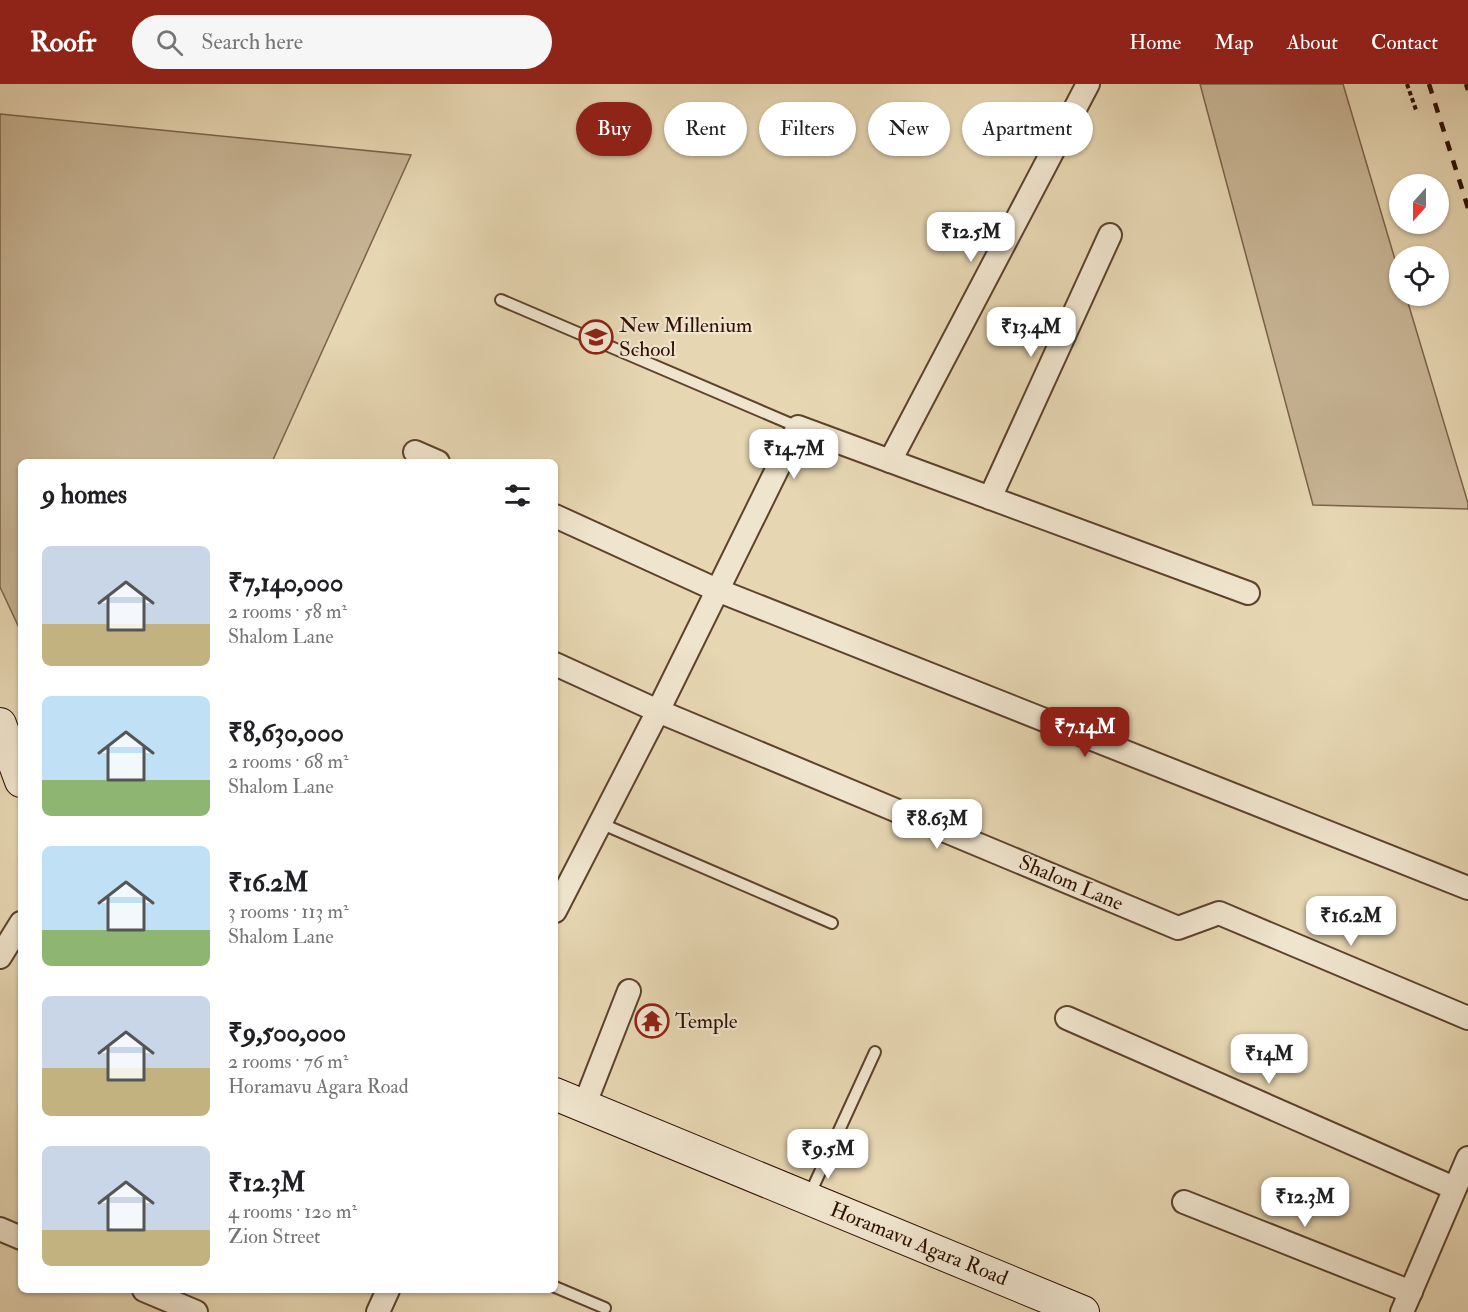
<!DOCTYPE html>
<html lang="en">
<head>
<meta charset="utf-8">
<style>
	:root { --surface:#fff; --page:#f6f6f6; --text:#202124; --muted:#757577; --accent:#8f2418 }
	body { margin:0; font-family:"IM FELL Double Pica",serif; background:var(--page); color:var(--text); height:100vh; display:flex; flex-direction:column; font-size:22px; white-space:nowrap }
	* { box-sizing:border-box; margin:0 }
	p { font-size:20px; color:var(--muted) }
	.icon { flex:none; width:33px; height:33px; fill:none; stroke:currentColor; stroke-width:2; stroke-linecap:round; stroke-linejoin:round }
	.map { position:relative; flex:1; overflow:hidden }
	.details { position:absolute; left:18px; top:375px; width:540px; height:834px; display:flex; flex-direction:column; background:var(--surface); border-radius:9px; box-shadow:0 2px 4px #0004 }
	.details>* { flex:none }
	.guide { position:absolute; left:576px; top:18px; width:570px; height:54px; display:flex; gap:12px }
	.needle { width:39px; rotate:201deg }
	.buttons { position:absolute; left:1389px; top:90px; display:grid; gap:12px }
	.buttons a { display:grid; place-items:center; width:60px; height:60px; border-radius:50%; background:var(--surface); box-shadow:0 2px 4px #0004; font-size:30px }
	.price { position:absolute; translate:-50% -51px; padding:0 14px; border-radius:12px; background:#fff; color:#222; font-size:20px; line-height:39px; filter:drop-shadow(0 2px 3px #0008) }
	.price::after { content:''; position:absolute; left:50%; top:36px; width:18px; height:14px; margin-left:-9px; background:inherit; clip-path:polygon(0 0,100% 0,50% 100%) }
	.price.active { background:var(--accent); color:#fff }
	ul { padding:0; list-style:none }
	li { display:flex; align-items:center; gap:18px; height:150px; padding:0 24px }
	li span { display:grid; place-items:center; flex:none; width:168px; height:120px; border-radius:9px; color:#555 }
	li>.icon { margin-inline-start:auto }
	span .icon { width:72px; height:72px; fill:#fffc; stroke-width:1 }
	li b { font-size:26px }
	h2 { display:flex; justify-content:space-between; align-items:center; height:72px; padding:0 24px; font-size:26px }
	.tag { padding:0 21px; border-radius:27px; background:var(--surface); box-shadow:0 2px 4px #0004; font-size:21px; line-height:54px }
	.tag.active { background:var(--accent); color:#fff }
	header { display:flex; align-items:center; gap:36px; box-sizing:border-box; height:84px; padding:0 30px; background:var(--accent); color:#fff }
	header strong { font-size:28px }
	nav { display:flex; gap:33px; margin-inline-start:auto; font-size:21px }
	.search { width:420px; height:54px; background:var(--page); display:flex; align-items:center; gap:15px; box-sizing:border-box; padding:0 21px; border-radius:33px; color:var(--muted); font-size:22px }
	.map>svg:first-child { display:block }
	.green { fill:#c7b494; stroke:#7b624a; stroke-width:1.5 }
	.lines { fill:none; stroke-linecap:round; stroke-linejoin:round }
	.lane-casing { stroke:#5d422c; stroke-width:14 }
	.street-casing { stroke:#5d422c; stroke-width:26 }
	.secondary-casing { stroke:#2f1000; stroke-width:34 }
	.path { stroke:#2f1000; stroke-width:4; stroke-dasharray:4.5 3; stroke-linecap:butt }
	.lane { stroke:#efe4cd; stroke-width:10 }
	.street { stroke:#efe4cd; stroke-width:22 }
	.secondary { stroke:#efe4cd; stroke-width:32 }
	.rail { stroke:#2f1000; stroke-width:4.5; stroke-dasharray:10 10; stroke-linecap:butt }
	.labels { text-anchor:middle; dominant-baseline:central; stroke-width:4.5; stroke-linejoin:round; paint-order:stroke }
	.poi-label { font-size:21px; fill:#2f1000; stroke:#efe4cd; text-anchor:start }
	.street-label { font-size:21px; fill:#2f1000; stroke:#efe4cd }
</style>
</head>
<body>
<header>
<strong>Roofr</strong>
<div class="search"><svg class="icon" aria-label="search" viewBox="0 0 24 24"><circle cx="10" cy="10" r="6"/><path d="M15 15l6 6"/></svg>Search here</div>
<nav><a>Home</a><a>Map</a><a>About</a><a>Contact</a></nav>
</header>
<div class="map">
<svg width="1468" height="1228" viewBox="0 0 1468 1228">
	<rect width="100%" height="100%" fill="#e6d6b2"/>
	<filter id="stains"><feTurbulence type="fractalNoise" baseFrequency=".00333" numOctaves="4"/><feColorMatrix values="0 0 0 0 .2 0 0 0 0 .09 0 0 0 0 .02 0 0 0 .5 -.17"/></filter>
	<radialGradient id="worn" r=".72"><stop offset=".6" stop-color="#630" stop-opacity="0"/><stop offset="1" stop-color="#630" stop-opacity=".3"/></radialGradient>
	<g class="green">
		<polygon points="1200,0 1343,0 1399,189 1400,212 1406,212 1468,419 1468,425 1313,421"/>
		<polygon points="0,30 411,71 272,378 21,378 21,548 0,503"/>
	</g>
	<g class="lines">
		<g class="lane-casing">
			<g id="lane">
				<polyline points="501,216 798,343"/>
				<polyline points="600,739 832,839"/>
				<polyline points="809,1112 875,968"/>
				<polyline points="555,1203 605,1224"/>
			</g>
		</g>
		<g class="street-casing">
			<g id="street">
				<polyline points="415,368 438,378"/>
				<polyline points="890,377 1088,0"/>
				<polyline points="990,414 1110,151"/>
				<polyline points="555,432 717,506 1468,804"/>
				<polyline points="555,580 658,627 1178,844 1219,829 1468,934"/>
				<polyline points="555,827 658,627 798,343 1248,509"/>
				<polyline points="0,873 21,839"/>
				<polyline points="1067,934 1454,1104"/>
				<polyline points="584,1022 629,907"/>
				<polyline points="1184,1118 1411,1208"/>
				<polyline points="0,1145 21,1154"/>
				<polyline points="144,1206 196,1228"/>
				<polyline points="378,1228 388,1206"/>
				<polyline points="1402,1228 1468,1074"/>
			</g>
		</g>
		<g class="secondary-casing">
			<g id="secondary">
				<polyline points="0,640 21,697"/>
				<polyline points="555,1010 1083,1228"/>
			</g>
		</g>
		<polyline class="path" points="1407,0 1416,26"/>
		<use href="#lane" class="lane"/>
		<use href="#street" class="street"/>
		<use href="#secondary" class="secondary"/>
		<g class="rail">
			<polyline points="1429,0 1468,124"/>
			<polyline points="1466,0 1468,6"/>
		</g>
	</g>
	<defs>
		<g id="school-ring" transform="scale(1.725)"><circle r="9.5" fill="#efe4cd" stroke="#8f2418" stroke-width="1.5"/><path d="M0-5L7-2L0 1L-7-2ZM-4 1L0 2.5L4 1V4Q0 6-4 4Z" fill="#8f2418"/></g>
		<g id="temple-ring" transform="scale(1.725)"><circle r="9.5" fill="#efe4cd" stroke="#8f2418" stroke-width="1.5"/><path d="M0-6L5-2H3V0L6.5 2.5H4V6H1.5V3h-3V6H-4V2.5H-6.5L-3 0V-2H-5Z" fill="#8f2418"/></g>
	</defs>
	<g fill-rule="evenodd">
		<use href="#school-ring" x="596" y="253"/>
		<use href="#temple-ring" x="652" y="937"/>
	</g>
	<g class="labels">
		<g class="poi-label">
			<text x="619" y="241">New Millenium<tspan x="619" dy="24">School</tspan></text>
			<text x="675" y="937">Temple</text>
		</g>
		<g class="street-label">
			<text transform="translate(1071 799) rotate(23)">Shalom Lane</text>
			<text transform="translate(919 1160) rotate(22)">Horamavu Agara Road</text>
		</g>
	</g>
	<rect width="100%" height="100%" filter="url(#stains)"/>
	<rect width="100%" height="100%" fill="url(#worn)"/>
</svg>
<div class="buttons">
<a><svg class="needle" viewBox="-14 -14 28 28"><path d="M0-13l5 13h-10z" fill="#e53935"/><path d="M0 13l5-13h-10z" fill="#757577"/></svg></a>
<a><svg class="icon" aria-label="locate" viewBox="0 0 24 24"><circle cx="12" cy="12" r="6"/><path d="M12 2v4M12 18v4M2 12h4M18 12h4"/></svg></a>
</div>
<b class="price" style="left:971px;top:179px">₹12.5M</b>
<b class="price" style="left:1031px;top:274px">₹13.4M</b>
<b class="price" style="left:794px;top:396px">₹14.7M</b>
<b class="price active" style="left:1085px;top:674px">₹7.14M</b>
<b class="price" style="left:937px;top:766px">₹8.63M</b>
<b class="price" style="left:1351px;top:863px">₹16.2M</b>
<b class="price" style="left:1269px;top:1001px">₹14M</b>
<b class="price" style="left:828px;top:1096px">₹9.5M</b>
<b class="price" style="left:1305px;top:1144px">₹12.3M</b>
<div class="guide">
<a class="tag active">Buy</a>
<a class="tag">Rent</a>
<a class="tag">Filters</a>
<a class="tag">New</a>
<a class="tag">Apartment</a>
</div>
<section class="details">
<h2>9 homes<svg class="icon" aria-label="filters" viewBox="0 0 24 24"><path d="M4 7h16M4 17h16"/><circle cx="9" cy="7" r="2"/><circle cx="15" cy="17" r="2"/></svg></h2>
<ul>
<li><span style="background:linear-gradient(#c9d6e8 65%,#c2b280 0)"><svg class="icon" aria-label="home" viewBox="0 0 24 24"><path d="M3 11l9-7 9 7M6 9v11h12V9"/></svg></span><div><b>₹7,140,000</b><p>2 rooms · 58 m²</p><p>Shalom Lane</p></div></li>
<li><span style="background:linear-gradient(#bfe0f5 70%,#8fb573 0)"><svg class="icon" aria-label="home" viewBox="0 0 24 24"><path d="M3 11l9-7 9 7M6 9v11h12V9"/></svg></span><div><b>₹8,630,000</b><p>2 rooms · 68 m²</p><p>Shalom Lane</p></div></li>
<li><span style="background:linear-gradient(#bfe0f5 70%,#8fb573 0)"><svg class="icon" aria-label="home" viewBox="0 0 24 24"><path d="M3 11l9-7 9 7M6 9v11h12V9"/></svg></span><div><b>₹16.2M</b><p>3 rooms · 113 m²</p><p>Shalom Lane</p></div></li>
<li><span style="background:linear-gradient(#c9d6e8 60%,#c2b280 0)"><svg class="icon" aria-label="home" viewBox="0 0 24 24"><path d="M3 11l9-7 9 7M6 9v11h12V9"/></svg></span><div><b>₹9,500,000</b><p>2 rooms · 76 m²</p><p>Horamavu Agara Road</p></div></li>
<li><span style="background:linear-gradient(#c9d6e8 70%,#c2b280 0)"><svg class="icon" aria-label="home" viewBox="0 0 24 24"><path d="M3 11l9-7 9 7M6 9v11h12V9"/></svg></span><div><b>₹12.3M</b><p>4 rooms · 120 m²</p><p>Zion Street</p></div></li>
</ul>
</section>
</div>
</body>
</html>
